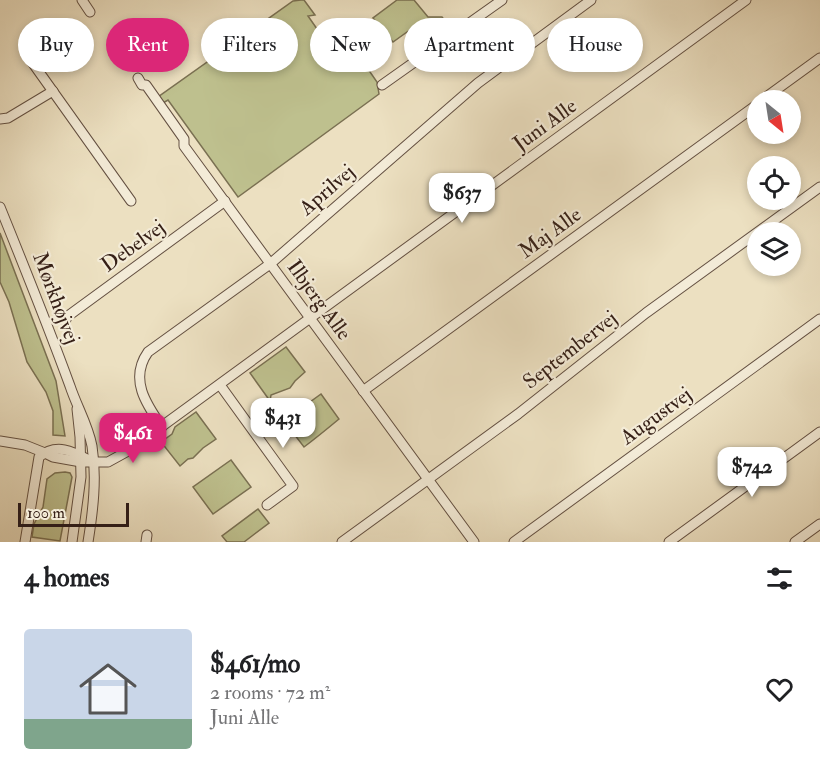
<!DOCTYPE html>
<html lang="en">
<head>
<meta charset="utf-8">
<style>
	:root { --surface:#fff; --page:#f6f6f6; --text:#202124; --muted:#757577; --line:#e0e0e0; --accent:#db2777 }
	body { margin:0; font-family:"IM FELL Double Pica",serif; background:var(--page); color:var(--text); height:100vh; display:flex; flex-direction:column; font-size:22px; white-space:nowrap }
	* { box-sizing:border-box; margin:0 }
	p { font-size:20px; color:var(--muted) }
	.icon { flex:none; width:33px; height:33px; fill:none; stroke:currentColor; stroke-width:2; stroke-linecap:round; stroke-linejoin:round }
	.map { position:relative; height:542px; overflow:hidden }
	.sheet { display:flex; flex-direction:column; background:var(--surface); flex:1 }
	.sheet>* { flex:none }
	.hud { position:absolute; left:18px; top:18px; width:784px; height:54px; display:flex; gap:12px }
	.needle { width:39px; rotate:150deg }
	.buttons { position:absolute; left:747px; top:90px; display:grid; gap:12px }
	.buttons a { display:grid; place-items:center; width:54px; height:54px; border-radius:50%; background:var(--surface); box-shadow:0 3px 9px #0003; font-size:30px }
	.scale { position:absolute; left:18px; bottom:15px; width:111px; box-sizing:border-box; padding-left:6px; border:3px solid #362017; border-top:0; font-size:16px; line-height:21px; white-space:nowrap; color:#362017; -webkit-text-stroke:4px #f3ebd7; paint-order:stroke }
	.price { position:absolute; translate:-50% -51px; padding:0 14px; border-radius:12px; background:#fff; color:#222; font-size:20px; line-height:39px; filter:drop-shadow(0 2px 3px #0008) }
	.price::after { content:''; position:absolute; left:50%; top:36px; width:18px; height:14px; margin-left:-9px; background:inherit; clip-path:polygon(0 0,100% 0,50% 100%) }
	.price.current { background:var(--accent); color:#fff }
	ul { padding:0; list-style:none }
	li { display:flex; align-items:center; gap:18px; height:150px; padding:0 24px }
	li+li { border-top:2px solid var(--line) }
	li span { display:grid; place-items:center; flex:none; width:168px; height:120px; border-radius:6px; color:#555 }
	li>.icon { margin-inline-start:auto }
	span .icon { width:72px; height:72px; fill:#fffc; stroke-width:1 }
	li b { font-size:26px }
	h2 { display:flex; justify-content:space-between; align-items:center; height:72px; padding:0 24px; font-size:26px }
	.chip { padding:0 21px; border-radius:27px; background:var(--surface); box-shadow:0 3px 9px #0003; font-size:21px; line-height:54px }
	.chip.current { background:var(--accent); color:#fff }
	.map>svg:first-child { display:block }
	.green { fill:#bec08e; stroke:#7a7052; stroke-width:1.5 }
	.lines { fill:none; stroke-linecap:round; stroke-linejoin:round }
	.minor-casing { stroke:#645042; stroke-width:11 }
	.minor { stroke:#f3ebd7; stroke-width:9 }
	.labels { text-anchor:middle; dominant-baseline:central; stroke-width:4.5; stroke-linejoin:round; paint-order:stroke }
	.street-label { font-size:21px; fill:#362017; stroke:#f3ebd7 }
</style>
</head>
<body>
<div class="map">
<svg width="820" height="542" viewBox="0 0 820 542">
	<rect width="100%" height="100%" fill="#ece0c1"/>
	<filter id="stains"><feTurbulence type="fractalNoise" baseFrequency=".00333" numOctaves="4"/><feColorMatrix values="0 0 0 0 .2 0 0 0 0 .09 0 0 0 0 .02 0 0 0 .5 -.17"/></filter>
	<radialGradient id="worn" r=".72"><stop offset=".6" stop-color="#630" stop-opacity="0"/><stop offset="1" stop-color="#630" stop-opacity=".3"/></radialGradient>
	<g class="green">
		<polygon points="301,0 304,0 315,15 308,16 324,39 342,27 350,43 377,82 379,94 238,197 168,100 163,103 158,97 293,1"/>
		<polygon points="397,0 414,0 428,17 442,17 454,32 437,44 421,22 393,42 373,18"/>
		<polygon points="0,233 56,381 65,436 53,435 53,411 46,392 27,362 9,302 0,282"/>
		<polygon points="286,347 305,372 295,381 290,388 271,395 270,401 250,373"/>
		<path d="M321,394L339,419C327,429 316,438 304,447L284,421Z"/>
		<polygon points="196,412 216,439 203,448 193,458 188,459 180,466 161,442 172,434 175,427"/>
		<polygon points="231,460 251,487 213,514 193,487"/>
		<polygon points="65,472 70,473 72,477 60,541 32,537 34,524 43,507 47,479 55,473"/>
		<polygon points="258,509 269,523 244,542 227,542 222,536"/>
	</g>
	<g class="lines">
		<g class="minor-casing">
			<g id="minor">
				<polyline points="82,0 90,12"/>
				<polyline points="27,55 131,201"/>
				<polyline points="138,78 142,85 146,85 184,139 184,146 474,542"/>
				<polyline points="382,85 502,0"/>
				<polyline points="762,100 820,58"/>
				<polyline points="0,119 8,118 53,91"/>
				<path d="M0,207C24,266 48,326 70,386C77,407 88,425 92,446C97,478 93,511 88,542"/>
				<polyline points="65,321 68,316 225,201"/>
				<polyline points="220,385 293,486 267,505"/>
				<polyline points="363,391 758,104"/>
				<path d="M162,427C146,404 129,379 148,352L270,264L478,83L591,0"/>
				<polyline points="0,441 25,445 45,453 53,457 81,462 108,462 128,451 746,0"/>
				<path d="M25,542L39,457C57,442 74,452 91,461"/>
				<polyline points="72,542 81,477 80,437 77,409"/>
				<polyline points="146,542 147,535"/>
				<polyline points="342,542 518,414 646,313 820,187"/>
				<polyline points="514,542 820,319"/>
				<polyline points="669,542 820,432"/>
				<polyline points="795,542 820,524"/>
			</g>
		</g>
		<use href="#minor" class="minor"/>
	</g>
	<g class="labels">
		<g class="street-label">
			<text transform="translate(545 125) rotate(-36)">Juni Alle</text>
			<text transform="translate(327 190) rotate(-41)">Aprilvej</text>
			<text transform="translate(550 233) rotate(-36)">Maj Alle</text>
			<text transform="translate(133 246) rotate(-36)">Debelvej</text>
			<text transform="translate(56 298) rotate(69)">Mørkhøjvej</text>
			<text transform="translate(319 300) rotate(54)">Ilbjerg Alle</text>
			<text transform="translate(570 350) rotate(-38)">Septembervej</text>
			<text transform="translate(656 416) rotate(-36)">Augustvej</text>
		</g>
	</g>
	<rect width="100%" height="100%" filter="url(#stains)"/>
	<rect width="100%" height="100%" fill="url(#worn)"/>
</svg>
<div class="buttons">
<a><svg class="needle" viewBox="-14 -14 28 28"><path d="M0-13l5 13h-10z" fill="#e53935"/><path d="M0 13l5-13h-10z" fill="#757577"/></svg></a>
<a><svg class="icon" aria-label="locate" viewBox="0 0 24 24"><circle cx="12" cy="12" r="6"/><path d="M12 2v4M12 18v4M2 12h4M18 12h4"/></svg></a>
<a><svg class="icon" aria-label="layers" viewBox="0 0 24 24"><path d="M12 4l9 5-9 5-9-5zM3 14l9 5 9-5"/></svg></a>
</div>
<div class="scale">100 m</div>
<b class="price" style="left:462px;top:224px">$637</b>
<b class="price" style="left:283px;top:449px">$431</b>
<b class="price current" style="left:133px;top:464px">$461</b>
<b class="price" style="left:752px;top:498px">$742</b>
<div class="hud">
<a class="chip">Buy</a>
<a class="chip current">Rent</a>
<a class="chip">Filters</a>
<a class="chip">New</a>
<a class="chip">Apartment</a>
<a class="chip">House</a>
</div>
</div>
<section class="sheet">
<h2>4 homes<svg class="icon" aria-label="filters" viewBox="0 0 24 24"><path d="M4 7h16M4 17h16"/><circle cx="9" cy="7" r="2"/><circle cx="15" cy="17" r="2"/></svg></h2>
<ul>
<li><span style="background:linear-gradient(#c9d6e8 75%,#7fa58c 0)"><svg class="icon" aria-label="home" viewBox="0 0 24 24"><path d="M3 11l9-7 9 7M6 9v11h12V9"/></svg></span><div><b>$461/mo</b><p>2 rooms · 72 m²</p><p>Juni Alle</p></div><svg class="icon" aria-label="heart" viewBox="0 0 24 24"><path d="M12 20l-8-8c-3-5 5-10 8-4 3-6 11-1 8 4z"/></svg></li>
</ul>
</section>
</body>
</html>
